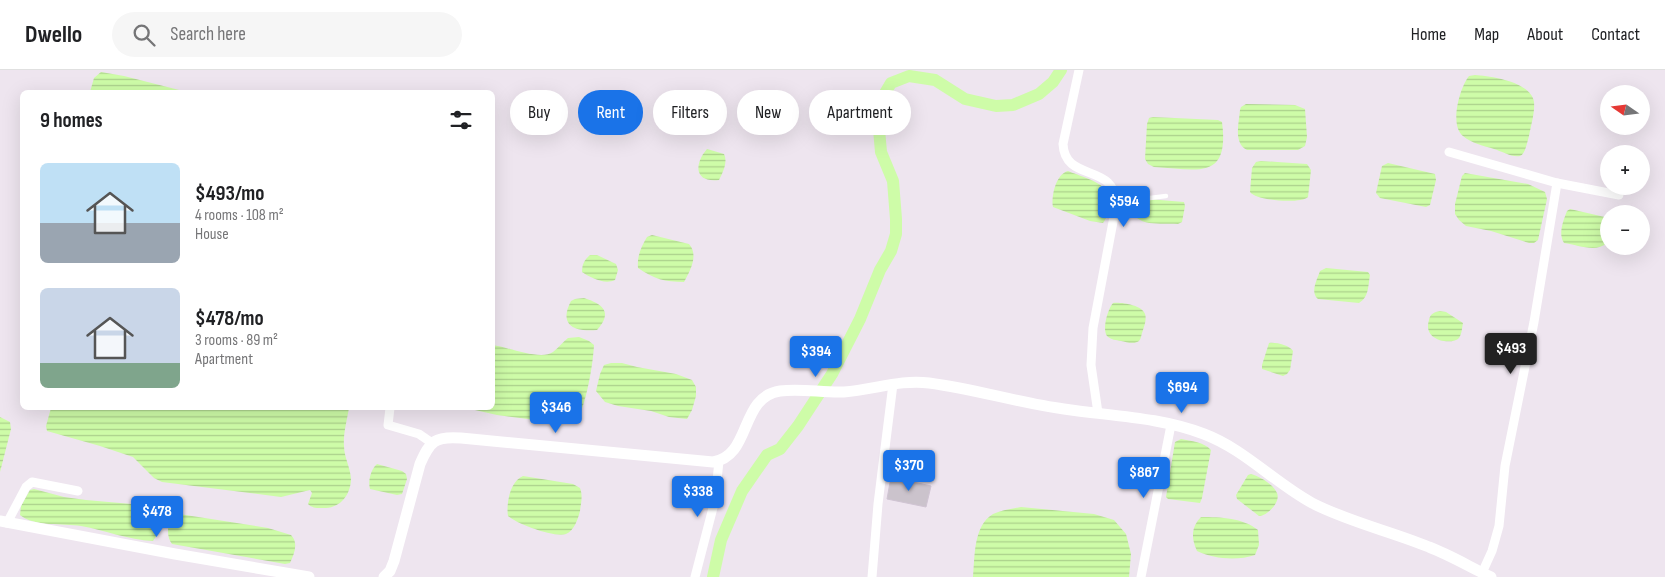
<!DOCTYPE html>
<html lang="en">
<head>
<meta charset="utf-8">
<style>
	:root { --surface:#fff; --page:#f6f6f6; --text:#202124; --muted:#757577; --line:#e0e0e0; --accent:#1a73e8 }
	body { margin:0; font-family:"Sofia Sans Condensed",sans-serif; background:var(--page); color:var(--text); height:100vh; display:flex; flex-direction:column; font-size:19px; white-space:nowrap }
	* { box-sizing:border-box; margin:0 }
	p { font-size:16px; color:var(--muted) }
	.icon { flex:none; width:28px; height:28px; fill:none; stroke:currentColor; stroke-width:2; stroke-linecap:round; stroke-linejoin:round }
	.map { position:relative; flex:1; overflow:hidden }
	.drawer { position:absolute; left:20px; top:20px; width:475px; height:320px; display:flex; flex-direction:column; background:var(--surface); border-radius:8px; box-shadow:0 5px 20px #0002 }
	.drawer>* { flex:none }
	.banner { position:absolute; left:510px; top:20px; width:475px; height:45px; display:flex; gap:10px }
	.needle { width:32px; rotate:284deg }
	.tools { position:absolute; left:1600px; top:15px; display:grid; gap:10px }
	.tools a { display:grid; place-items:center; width:50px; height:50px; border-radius:50%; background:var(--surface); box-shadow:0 5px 20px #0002; font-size:25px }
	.price { position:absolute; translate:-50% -42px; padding:0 11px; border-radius:5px; background:var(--accent); color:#fff; font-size:16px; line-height:32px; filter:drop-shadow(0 1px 2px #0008) }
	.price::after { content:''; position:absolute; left:50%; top:30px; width:15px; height:11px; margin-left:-8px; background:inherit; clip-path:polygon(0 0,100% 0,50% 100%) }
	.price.on { background:#222; color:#fff }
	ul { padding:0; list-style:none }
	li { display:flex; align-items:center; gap:15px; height:125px; padding:0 20px }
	li span { display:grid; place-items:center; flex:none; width:140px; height:100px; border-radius:8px; color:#555 }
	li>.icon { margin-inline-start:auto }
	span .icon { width:60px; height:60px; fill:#fffc; stroke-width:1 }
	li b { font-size:21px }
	h2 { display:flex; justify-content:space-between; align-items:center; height:60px; padding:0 20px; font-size:21px }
	.tag { padding:0 18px; border-radius:22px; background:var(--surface); box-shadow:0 5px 20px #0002; font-size:18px; line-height:45px }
	.tag.on { background:var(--accent); color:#fff }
	header { display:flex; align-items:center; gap:30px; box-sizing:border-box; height:70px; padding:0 25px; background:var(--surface); border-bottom:1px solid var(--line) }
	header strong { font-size:24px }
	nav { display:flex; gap:28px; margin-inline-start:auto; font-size:18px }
	.search { width:350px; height:45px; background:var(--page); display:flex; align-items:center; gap:12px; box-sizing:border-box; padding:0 18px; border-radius:28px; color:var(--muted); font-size:19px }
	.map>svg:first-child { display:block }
	.water { fill:url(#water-rules) }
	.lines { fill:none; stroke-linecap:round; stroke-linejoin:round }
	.canal { stroke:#cefca8; stroke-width:12 }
	.building { fill:#cbc3cc; stroke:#d0c4d3 }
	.service { stroke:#fff; stroke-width:4.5 }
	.minor { stroke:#fff; stroke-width:9 }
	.tertiary { stroke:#fff; stroke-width:11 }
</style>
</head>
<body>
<header>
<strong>Dwello</strong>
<div class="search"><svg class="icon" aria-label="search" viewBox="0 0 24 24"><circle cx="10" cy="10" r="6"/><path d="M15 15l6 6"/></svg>Search here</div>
<nav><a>Home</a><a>Map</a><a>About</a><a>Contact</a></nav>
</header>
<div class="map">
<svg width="1665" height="507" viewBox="0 0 1665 507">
	<defs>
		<pattern id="water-rules" width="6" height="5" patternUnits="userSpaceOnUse" patternTransform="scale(1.25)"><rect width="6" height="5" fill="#cefca8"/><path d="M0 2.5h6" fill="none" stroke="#abd08c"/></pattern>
	</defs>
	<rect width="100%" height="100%" fill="#eee5ef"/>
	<g class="water">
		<polygon points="101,2 124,6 187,22 90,22 94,8"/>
		<path d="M1475,5C1492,6 1531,12 1534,32C1535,43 1531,55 1529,66C1527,72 1526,83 1520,86C1513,88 1501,81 1494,79C1484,76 1471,73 1463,66C1449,55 1460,17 1469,6Z"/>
		<path d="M1246,34L1295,35L1305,39L1307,67L1305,76L1298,80H1247C1233,73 1239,53 1240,40L1241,37Z"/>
		<path d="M1153,47L1218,50L1222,52C1230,112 1196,99 1154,97L1148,94L1145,89L1147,54L1149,48Z"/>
		<path d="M707,79L724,84C728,92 723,102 719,110C694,113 694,94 707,79Z"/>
		<path d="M1261,91L1307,94L1311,100L1308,127C1301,134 1256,131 1250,122L1252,98L1256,92Z"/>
		<polygon points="1388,93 1435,104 1436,110 1430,135 1426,137 1380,128 1376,123 1382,96"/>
		<path d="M1068,101C1077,105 1103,112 1107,122C1109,126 1108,133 1108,138C1107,144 1107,148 1103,153L1090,151L1053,137C1051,126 1056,104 1068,101Z"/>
		<polygon points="1465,103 1528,114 1545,122 1547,129 1538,170 1534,173 1529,173 1491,161 1466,156 1459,150 1455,144 1455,134 1462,106"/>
		<path d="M1148,129L1184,132L1185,136L1182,152L1178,154C1165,153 1147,156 1137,148L1138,133L1142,130Z"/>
		<path d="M1570,139L1609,148L1607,173C1596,183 1578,175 1564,173C1558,164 1563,151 1567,141Z"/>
		<path d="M652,165L689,174C699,185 690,201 684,212C665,212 654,209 638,198C637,186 641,177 647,167Z"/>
		<path d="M590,185H597L616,194L618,200L615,210C605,215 591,208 582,202C582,195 584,190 590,185Z"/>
		<path d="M1326,198L1368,202L1370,205C1368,216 1369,227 1359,233L1318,229C1310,222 1317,210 1320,201Z"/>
		<path d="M584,228C603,234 613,242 597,260C575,262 558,256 571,231L575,229Z"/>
		<path d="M1113,233C1121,232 1142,235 1145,244C1147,249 1144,257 1142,263C1141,266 1141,271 1137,272C1132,274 1126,272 1121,271C1116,270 1111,270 1107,266C1102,258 1108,239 1113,233Z"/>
		<path d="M1440,241L1446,242L1463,253C1462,257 1462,264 1459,268C1453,275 1422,272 1429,250C1430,244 1434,242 1440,241Z"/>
		<path d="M579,267L589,271L594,275C593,295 586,336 576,352L560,353L497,345L466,338H492L493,275C507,277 541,291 553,282C558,278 563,272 568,268Z"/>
		<path d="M1269,273C1276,272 1289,275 1293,281L1290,300L1287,304L1283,306L1262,299V295Z"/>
		<polygon points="611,293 622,293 637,297 676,304 692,310 696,317 696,326 692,340 687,349 669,347 651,341 618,336 605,332 596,321 600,304 604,295"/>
		<path d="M51,338H349C347,350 343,364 344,376C344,387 351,399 351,410C350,425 341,437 326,438C319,438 313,439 308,434L312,423L310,420L281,427L162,412L154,408L133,387L100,376L47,361L46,356Z"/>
		<polygon points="0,347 10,352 11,359 0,402"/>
		<path d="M1181,369C1191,371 1204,372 1211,380L1202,428L1200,433L1168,429L1166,427L1175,372Z"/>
		<path d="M377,394L402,401L406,404L407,409L402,424L397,425L370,419C368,412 370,400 377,394Z"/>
		<path d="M1251,404C1259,406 1273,414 1277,423C1281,432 1267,446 1259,446L1237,429L1236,425L1248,405Z"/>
		<path d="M523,406L573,414L580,418C583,426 581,433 580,441C578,449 574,461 566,464C555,468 517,454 508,446C506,434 510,411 523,406Z"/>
		<path d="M34,419L64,427L86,430L143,435L156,442L159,448L157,465L153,471C128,470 105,460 81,456C63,453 34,457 20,445L21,436L30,420Z"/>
		<path d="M1021,437L1094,444L1114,450L1126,464L1131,484L1129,507H973C975,487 973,456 993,444C1001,440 1012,439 1021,437Z"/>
		<path d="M179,444L268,458L291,465C299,473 294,484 290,493L285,494L172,474C165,465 167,447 179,444Z"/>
		<path d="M1201,447C1221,447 1243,448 1258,460L1259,475L1255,485C1237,491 1214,489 1197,481C1191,468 1191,457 1201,447Z"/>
	</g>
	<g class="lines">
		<polyline class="canal" points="713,507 721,470 742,421 767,385 780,379 798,356 832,304 860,249 880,200 891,181 896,164 896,149 893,111 881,82 878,48 881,30 891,13 909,6 935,10 965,29 996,36 1013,35 1039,24 1053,12 1061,0"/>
	</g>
	<polygon class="building" points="891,407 931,416 926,437 887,429"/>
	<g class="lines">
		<polyline class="service" points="1116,136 1142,129 1166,126"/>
		<g class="minor">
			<path d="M1079,0L1063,74C1065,114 1117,91 1116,136L1093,258L1091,295L1098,343"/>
			<polyline points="1449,82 1557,113 1619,125"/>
			<polyline points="390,338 388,355 419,364 432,373"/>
			<polyline points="7,453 26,417 32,412 78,421"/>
			<polyline points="1482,503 1492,481 1499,456 1505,396 1534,252 1557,113"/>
			<polyline points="695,507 715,430 719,391"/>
			<polyline points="872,507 878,434 893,314"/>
			<polyline points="1141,507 1171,355"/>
		</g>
		<g class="tertiary">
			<polyline points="0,451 175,484 309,507"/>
			<path d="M384,507L390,501L394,491L420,394C430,371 435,366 461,368L713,392C752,386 739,327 780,321C801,318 823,323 844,322C873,320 901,309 929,313C975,319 1019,333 1064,339C1111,346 1160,347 1204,364C1244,379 1275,413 1312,433C1349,452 1390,461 1429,477C1450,485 1470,497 1491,507"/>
		</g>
	</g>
</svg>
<div class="tools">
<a><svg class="needle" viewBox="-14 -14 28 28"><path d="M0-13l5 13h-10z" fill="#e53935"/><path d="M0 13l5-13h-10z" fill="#757577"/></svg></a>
<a>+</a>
<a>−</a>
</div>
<b class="price" style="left:1124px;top:158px">$594</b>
<b class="price on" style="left:1511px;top:305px">$493</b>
<b class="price" style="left:816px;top:308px">$394</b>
<b class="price" style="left:1182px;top:344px">$694</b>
<b class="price" style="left:556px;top:364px">$346</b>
<b class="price" style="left:909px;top:422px">$370</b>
<b class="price" style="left:1144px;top:429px">$867</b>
<b class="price" style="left:698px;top:448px">$338</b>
<b class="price" style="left:157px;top:468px">$478</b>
<div class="banner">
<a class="tag">Buy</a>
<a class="tag on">Rent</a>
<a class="tag">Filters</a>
<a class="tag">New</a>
<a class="tag">Apartment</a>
</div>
<section class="drawer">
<h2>9 homes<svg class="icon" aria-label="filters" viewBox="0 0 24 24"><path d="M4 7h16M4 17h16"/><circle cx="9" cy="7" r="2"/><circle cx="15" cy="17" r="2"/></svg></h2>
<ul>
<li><span style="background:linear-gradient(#bfe0f5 60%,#9aa5b1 0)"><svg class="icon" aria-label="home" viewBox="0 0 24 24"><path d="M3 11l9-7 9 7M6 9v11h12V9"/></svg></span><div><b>$493/mo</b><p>4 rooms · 108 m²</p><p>House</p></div></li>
<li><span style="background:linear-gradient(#c9d6e8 75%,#7fa58c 0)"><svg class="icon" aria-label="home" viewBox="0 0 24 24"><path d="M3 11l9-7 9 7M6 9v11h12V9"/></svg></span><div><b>$478/mo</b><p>3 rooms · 89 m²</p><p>Apartment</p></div></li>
</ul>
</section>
</div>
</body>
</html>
